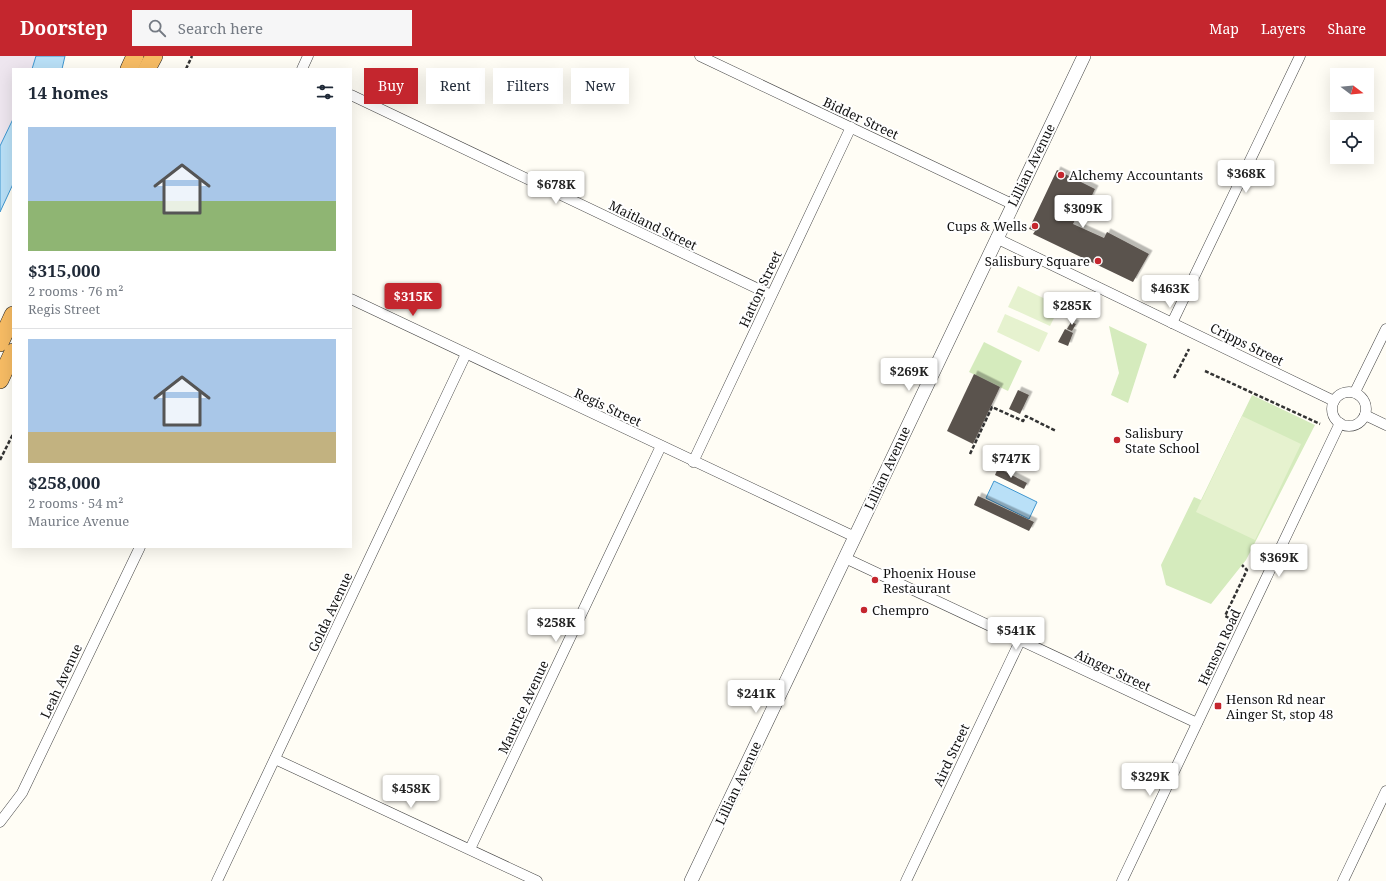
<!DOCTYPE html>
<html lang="en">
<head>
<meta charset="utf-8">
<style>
	:root { --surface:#fff; --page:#f6f6f7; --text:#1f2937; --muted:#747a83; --line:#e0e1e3; --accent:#c4262e }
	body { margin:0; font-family:"Noto Serif",serif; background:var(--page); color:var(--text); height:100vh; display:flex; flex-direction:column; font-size:15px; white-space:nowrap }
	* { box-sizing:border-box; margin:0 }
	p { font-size:13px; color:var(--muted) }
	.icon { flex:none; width:22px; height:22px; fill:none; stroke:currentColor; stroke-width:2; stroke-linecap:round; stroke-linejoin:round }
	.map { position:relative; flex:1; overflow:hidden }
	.details { position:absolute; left:12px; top:12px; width:340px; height:480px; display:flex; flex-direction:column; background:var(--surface); border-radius:0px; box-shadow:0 4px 16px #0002 }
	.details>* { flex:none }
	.banner { position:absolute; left:364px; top:12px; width:380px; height:36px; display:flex; gap:8px }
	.needle { width:26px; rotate:106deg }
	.tools { position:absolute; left:1330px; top:12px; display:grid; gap:8px }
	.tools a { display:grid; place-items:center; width:44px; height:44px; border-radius:0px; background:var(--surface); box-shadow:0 4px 16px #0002; font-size:20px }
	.price { position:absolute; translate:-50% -34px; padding:0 9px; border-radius:4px; background:#fff; color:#222; font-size:13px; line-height:26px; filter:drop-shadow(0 1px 2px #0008) }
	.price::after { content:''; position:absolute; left:50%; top:24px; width:12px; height:9px; margin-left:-6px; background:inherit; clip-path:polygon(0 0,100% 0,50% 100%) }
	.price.current { background:var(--accent); color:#fff }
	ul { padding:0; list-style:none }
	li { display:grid; align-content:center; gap:8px; height:212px; padding:0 16px }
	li+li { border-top:1px solid var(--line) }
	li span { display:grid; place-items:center; height:124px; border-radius:0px; color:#555 }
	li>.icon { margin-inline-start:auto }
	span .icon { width:72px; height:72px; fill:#fffc; stroke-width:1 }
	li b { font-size:17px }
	h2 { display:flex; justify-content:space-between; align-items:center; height:48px; padding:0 16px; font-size:17px }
	.pill { padding:0 14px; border-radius:0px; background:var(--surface); box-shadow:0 4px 16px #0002; font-size:14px; line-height:36px }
	.pill.current { background:var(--accent); color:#fff }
	header { display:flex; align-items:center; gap:24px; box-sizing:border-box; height:56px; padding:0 20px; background:var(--accent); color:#fff }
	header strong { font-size:19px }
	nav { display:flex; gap:22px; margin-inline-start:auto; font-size:14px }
	.search { width:280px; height:36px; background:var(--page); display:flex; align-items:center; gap:10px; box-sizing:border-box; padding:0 14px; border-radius:0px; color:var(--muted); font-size:15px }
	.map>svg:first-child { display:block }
	.industrial { fill:#eee6ef }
	.green { fill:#d5ebbd }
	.pitch { fill:#e6f2cf }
	.water { fill:#b9e0f7; stroke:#3f96cf }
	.building { fill:#5a524d; filter:url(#shadow) }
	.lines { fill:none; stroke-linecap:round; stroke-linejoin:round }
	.minor-casing { stroke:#444; stroke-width:11 }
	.tertiary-casing { stroke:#444; stroke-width:14 }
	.trunk-casing { stroke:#222; stroke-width:18 }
	.path { stroke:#333; stroke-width:2.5; stroke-dasharray:4 2; stroke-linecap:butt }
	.minor { stroke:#fff; stroke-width:10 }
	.tertiary { stroke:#fff; stroke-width:13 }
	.trunk { stroke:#f7bc64; stroke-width:17 }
	.poi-dot { fill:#c4262e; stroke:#fff; stroke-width:1.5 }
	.labels { text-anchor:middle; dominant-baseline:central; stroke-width:4; stroke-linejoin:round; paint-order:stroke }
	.street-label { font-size:13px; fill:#111; stroke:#fff }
	.poi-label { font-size:13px; fill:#111; stroke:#fff; text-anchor:start }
</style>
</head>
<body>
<header>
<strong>Doorstep</strong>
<div class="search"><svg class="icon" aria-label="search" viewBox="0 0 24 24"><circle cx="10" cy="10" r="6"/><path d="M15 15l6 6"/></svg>Search here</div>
<nav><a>Map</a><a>Layers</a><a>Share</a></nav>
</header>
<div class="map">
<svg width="1386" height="825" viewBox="0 0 1386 825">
	<defs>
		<filter id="shadow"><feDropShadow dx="3.5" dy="-3.5" stdDeviation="0" flood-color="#0004"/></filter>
	</defs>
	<rect width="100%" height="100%" fill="#fffdf5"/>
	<polygon class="industrial" points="0,0 36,0 32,13 13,13 13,63 0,90"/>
	<g class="green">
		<polygon points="1109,270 1147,288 1128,347 1111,339 1119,317"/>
		<polygon points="984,286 1022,305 1008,335 969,316"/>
		<polygon points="1252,339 1315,369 1246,504 1211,548 1166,529 1161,509 1194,441 1201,444"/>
	</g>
	<g class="pitch">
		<polygon points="1018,230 1060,250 1050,270 1008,251"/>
		<polygon points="1005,258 1048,277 1039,296 997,276"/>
		<polygon points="1242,360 1301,388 1255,484 1196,456"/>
	</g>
	<g class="water">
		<polygon points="36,0 65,0 62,13 32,13"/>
		<polygon points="13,63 13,128 0,156 0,90"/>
		<polygon points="994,425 1037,446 1029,463 986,442"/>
	</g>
	<g class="building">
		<polygon points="1057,114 1095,133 1083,158 1079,156 1073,168 1104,182 1107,176 1149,198 1133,226 1033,178 1035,175 1029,173"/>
		<polygon points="1071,266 1076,268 1072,275 1067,273"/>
		<polygon points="1065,273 1073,277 1068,290 1058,286"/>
		<polygon points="974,318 1000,331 973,388 947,375"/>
		<polygon points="1018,334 1029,339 1020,358 1009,353"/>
		<polygon points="998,412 1027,427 1024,433 995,419"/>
		<polygon points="978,440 1034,466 1029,475 974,449"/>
	</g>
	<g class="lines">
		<g class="minor-casing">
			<g id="minor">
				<polyline points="700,0 1012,148"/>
				<polyline points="302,13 308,0"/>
				<polyline points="351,39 771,239"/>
				<polyline points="996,182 1334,345"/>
				<polyline points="351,243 855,481"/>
				<polyline points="1172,267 1300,0"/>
				<circle cx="1349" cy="353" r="17"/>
				<polyline points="1355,336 1386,273"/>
				<polyline points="1365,359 1386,369"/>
				<polyline points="693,406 851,71"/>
				<polyline points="845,502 1197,667"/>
				<polyline points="275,703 537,825"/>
				<polyline points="0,766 22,737 140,491"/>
				<polyline points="470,793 661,390"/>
				<polyline points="217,825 466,298"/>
				<polyline points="906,825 1020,585"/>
				<polyline points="1122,825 1340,367"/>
				<polyline points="1343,825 1386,735"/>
			</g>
		</g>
		<g class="tertiary-casing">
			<polyline id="tertiary" points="691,825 1084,0"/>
		</g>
		<g class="trunk-casing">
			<g id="trunk">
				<polyline points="129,13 135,0"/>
				<polyline points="147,13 154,0"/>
				<polyline points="0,287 13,259"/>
				<polyline points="0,324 13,296"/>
			</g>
		</g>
		<g class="path">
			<polyline points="186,13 192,0"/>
			<polyline points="1205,315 1320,368"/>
			<polyline points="1174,322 1189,293"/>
			<polyline points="970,398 992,351 1023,365 1026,360 1056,375"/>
			<polyline points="0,404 13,378"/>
			<polyline points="1229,562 1225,560 1247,514 1242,509"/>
		</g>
		<use href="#minor" class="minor"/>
		<use href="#tertiary" class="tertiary"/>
		<use href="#trunk" class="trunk"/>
	</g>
	<g class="poi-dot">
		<circle cx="1061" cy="119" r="4"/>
		<circle cx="1035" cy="170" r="4"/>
		<circle cx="1098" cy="205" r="4"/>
		<circle cx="1117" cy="384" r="4"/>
		<circle cx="875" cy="524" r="4"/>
		<circle cx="864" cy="554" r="4"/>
		<rect x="1214" y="646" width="8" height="8" rx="2"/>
	</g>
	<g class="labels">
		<g class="street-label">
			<text transform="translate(861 62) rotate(25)">Bidder Street</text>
			<text transform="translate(1031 109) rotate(-64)">Lillian Avenue</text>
			<text transform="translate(653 169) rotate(26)">Maitland Street</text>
			<text transform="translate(760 233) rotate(-65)">Hatton Street</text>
			<text transform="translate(1247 288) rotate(26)">Cripps Street</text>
			<text transform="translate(608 351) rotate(25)">Regis Street</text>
			<text transform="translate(887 412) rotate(-65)">Lillian Avenue</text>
			<text transform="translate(330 556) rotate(-65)">Golda Avenue</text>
			<text transform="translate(1219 591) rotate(-65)">Henson Road</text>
			<text transform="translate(1113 614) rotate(25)">Ainger Street</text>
			<text transform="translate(61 625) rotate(-65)">Leah Avenue</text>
			<text transform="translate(523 651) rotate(-65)">Maurice Avenue</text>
			<text transform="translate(951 699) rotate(-65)">Aird Street</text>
			<text transform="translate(738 727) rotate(-65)">Lillian Avenue</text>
		</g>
		<g class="poi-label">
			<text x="1069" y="119">Alchemy Accountants</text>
			<text x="1027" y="170" text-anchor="end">Cups &amp; Wells</text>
			<text x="1090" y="205" text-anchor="end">Salisbury Square</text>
			<text x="1125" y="377">Salisbury<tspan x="1125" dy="15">State School</tspan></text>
			<text x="883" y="517">Phoenix House<tspan x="883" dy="15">Restaurant</tspan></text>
			<text x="872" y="554">Chempro</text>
			<text x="1226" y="643">Henson Rd near<tspan x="1226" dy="15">Ainger St, stop 48</tspan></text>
		</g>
	</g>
</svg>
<div class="tools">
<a><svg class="needle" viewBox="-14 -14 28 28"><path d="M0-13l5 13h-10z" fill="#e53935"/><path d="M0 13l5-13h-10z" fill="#747a83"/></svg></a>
<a><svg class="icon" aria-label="locate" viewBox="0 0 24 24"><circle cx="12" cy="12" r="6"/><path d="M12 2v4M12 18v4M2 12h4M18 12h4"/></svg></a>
</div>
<b class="price" style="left:1246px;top:138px">$368K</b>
<b class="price" style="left:556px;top:149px">$678K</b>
<b class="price" style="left:1083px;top:173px">$309K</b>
<b class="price" style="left:1170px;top:253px">$463K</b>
<b class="price current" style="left:413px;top:261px">$315K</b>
<b class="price" style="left:1072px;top:270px">$285K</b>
<b class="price" style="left:909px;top:336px">$269K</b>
<b class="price" style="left:1011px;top:423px">$747K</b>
<b class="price" style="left:1279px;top:522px">$369K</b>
<b class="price" style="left:556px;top:587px">$258K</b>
<b class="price" style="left:1016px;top:595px">$541K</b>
<b class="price" style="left:756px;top:658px">$241K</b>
<b class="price" style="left:1150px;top:741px">$329K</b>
<b class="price" style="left:411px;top:753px">$458K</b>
<div class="banner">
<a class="pill current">Buy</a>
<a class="pill">Rent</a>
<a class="pill">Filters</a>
<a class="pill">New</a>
</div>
<section class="details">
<h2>14 homes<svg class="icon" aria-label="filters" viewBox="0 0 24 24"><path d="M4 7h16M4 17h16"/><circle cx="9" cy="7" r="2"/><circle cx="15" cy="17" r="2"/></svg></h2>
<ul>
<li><span style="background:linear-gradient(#a9c7e8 60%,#8fb573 0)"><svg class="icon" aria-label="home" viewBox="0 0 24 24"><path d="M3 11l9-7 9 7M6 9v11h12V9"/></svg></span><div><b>$315,000</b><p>2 rooms · 76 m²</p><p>Regis Street</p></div></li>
<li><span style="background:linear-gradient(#a9c7e8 75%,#c2b280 0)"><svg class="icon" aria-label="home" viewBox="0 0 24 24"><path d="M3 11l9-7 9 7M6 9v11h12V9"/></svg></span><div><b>$258,000</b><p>2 rooms · 54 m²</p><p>Maurice Avenue</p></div></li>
</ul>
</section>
</div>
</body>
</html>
